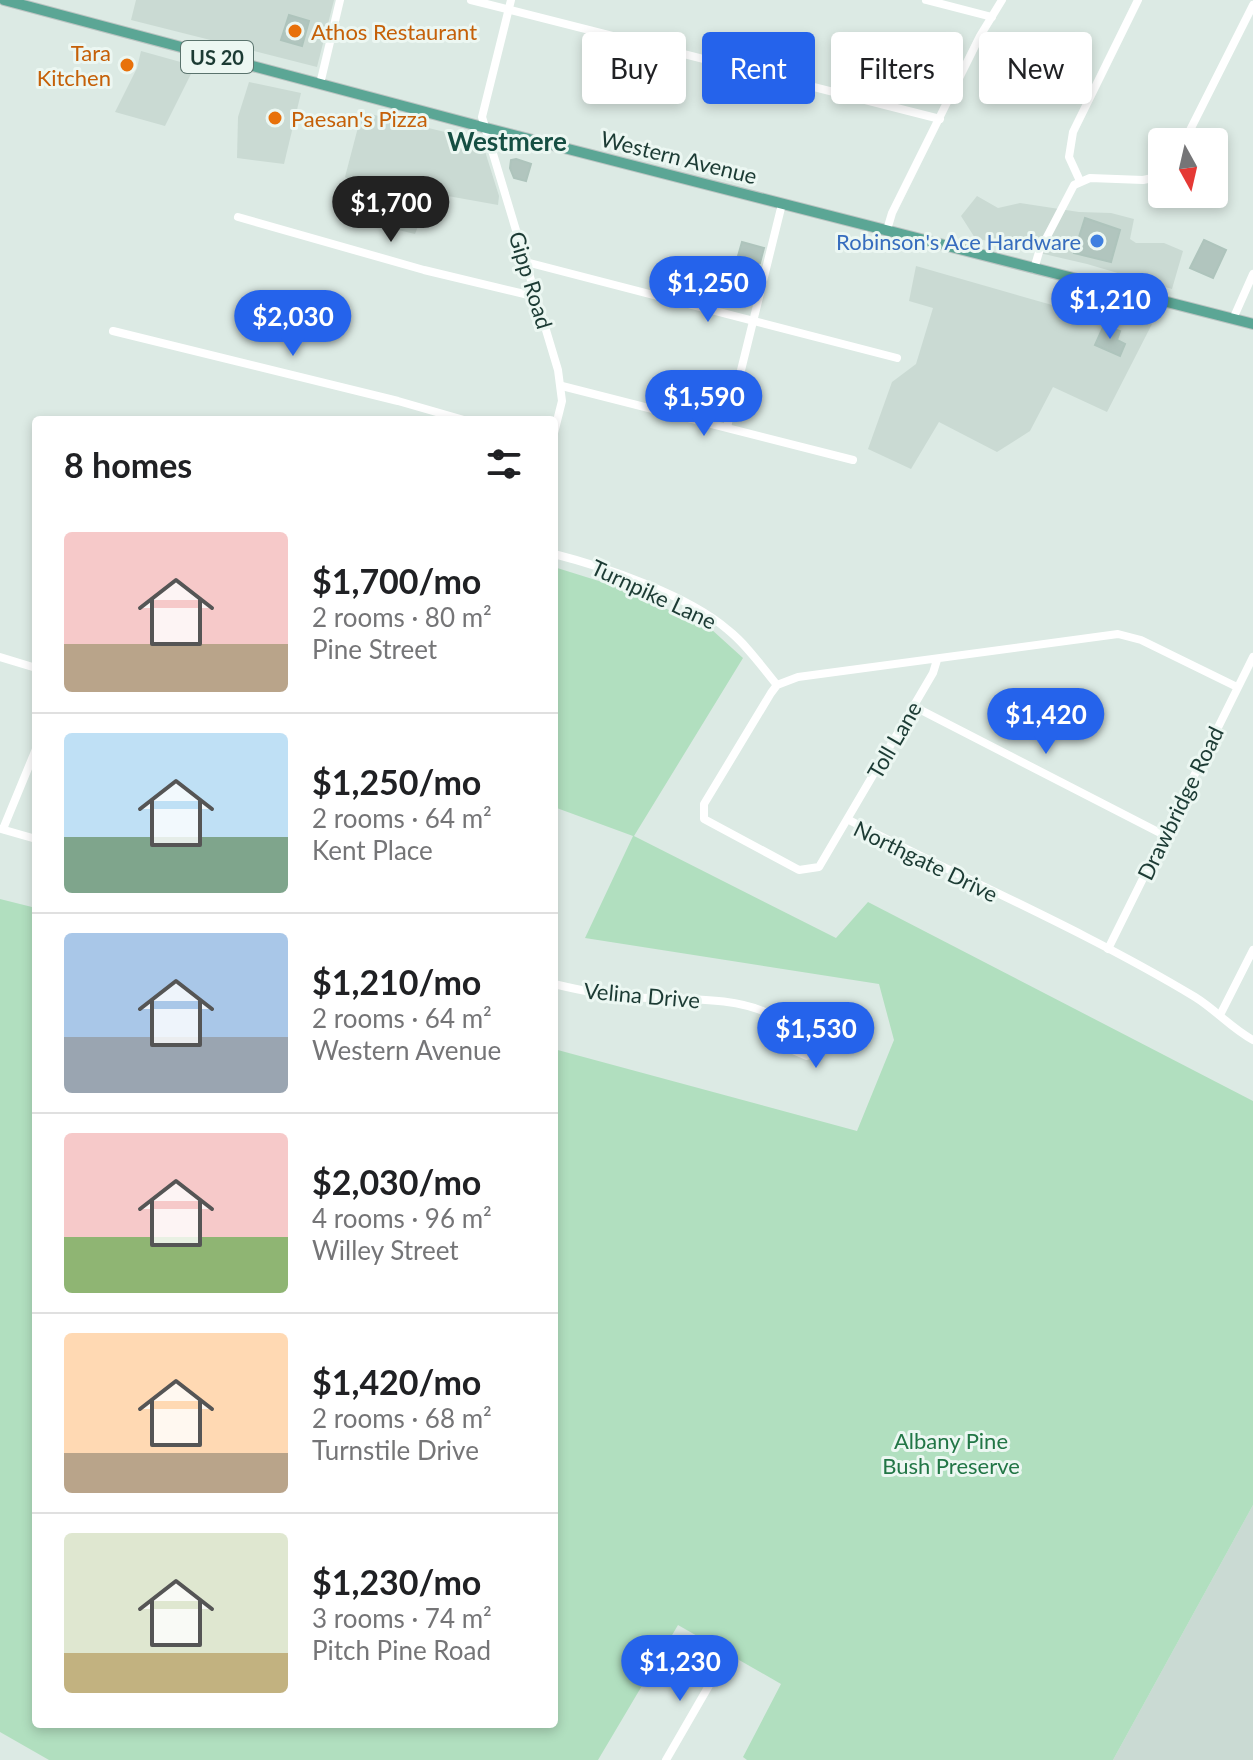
<!DOCTYPE html>
<html lang="en">
<head>
<meta charset="utf-8">
<style>
	:root { --surface:#fff; --page:#f6f6f6; --text:#202124; --muted:#757577; --line:#e0e0e0; --accent:#2563eb }
	body { margin:0; font-family:Lato,sans-serif; background:var(--page); color:var(--text); height:100vh; display:flex; flex-direction:column; font-size:30px; white-space:nowrap }
	* { box-sizing:border-box; margin:0 }
	p { font-size:26px; color:var(--muted) }
	.icon { flex:none; width:44px; height:44px; fill:none; stroke:currentColor; stroke-width:2; stroke-linecap:round; stroke-linejoin:round }
	.map { position:relative; flex:1; overflow:hidden }
	.panel { position:absolute; left:32px; top:416px; width:526px; height:1312px; display:flex; flex-direction:column; background:var(--surface); border-radius:8px; box-shadow:0 4px 12px #0003 }
	.panel>* { flex:none }
	.top-card { position:absolute; left:582px; top:32px; width:550px; height:72px; display:flex; gap:16px }
	.needle { width:52px; rotate:172deg }
	.fabs { position:absolute; left:1148px; top:128px; display:grid; gap:16px }
	.fabs a { display:grid; place-items:center; width:80px; height:80px; border-radius:8px; background:var(--surface); box-shadow:0 4px 12px #0003; font-size:40px }
	.price { position:absolute; translate:-50% -68px; padding:0 18px; border-radius:28px; background:var(--accent); color:#fff; font-size:26px; line-height:52px; filter:drop-shadow(0 2px 4px #0008) }
	.price::after { content:''; position:absolute; left:50%; top:48px; width:24px; height:18px; margin-left:-12px; background:inherit; clip-path:polygon(0 0,100% 0,50% 100%) }
	.price.on { background:#222; color:#fff }
	ul { padding:0; list-style:none }
	li { display:flex; align-items:center; gap:24px; height:200px; padding:0 32px }
	li+li { border-top:2px solid var(--line) }
	li span { display:grid; place-items:center; flex:none; width:224px; height:160px; border-radius:8px; color:#555 }
	li>.icon { margin-inline-start:auto }
	span .icon { width:96px; height:96px; fill:#fffc; stroke-width:1 }
	li b { font-size:34px }
	h2 { display:flex; justify-content:space-between; align-items:center; height:96px; padding:0 32px; font-size:34px }
	.tag { padding:0 28px; border-radius:8px; background:var(--surface); box-shadow:0 4px 12px #0003; font-size:28px; line-height:72px }
	.tag.on { background:var(--accent); color:#fff }
	.map>svg:first-child { display:block }
	.built { fill:#cadad3 }
	.green { fill:#b1dfbf }
	.building { fill:#b1c5be; stroke:#aec4bc; stroke-width:2 }
	.lines { fill:none; stroke-linecap:round; stroke-linejoin:round }
	.major-casing { stroke:#bbc4c2; stroke-width:12 }
	.minor { stroke:#fff; stroke-width:8 }
	.major { stroke:#5ba695; stroke-width:10 }
	.food-dot { fill:#e8710a; stroke:#ecf7f2; stroke-width:3 }
	.shop-dot { fill:#3f7fe0; stroke:#ecf7f2; stroke-width:3 }
	.labels { text-anchor:middle; dominant-baseline:central; stroke-width:6; stroke-linejoin:round; paint-order:stroke }
	.shield { fill:#ecf7f2; stroke:#5a736d; stroke-width:2 }
	.shield-label { font-size:20px; font-weight:bold; fill:#1c3b34 }
	.food-label { font-size:22px; fill:#c56008; stroke:#ecf7f2; text-anchor:start }
	.street-label { font-size:22px; fill:#1c3b34; stroke:#ecf7f2 }
	.shop-label { font-size:22px; fill:#366cbe; stroke:#ecf7f2; text-anchor:end }
	.park-label { font-size:22px; fill:#227646; stroke:#ecf7f2 }
	.quarter-label { font-size:26px; font-weight:bold; fill:#164f43; stroke:#ecf7f2 }
</style>
</head>
<body>
<div class="map">
<svg width="1253" height="1760" viewBox="0 0 1253 1760">
	<rect width="100%" height="100%" fill="#dceae4"/>
	<g class="built">
		<polygon points="136,0 334,0 317,67 131,20"/>
		<polygon points="141,51 195,66 165,126 115,112 137,68"/>
		<polygon points="249,82 301,93 284,164 237,158 238,117"/>
		<polygon points="362,112 474,139 483,145 499,196 498,205 431,193 415,234 352,219 356,186 345,177"/>
		<polygon points="977,196 998,208 1020,203 1079,212 1111,213 1134,219 1130,239 1136,243 1164,243 1183,251 1172,289 1087,264 975,238 961,216"/>
		<polygon points="916,266 1052,305 1117,314 1130,320 1152,324 1107,412 1053,387 1030,431 997,452 939,422 911,469 868,449 892,382 916,364 933,308 909,301"/>
		<polygon points="1253,1505 1253,1760 1113,1760"/>
	</g>
	<polygon class="green" points="554,567 618,587 711,629 743,658 634,836 836,938 868,902 1253,1101 1253,1505 1113,1760 747,1760 743,1757 781,1684 678,1625 598,1760 49,1760 0,1732 0,899 36,908 36,1724 554,1724 554,1049 857,1131 894,1040 879,984 585,938 633,836 554,807"/>
	<g class="building">
		<polygon points="289,15 309,21 302,46 281,40"/>
		<polygon points="516,159 531,164 526,181 514,178 510,168 511,160"/>
		<polygon points="1085,218 1120,230 1111,262 1074,253"/>
		<polygon points="1204,240 1226,250 1213,278 1190,268"/>
		<polygon points="742,242 764,248 760,263 738,256"/>
		<polygon points="1104,325 1120,331 1117,340 1125,344 1120,356 1095,345"/>
	</g>
	<g class="lines">
		<g class="major-casing">
			<polyline id="major" points="4,0 486,128 1253,324"/>
		</g>
		<g class="minor">
			<polyline points="471,0 940,119"/>
			<polyline points="511,0 482,117 558,370 562,401 554,433"/>
			<polyline points="926,0 992,17"/>
			<polyline points="320,84 340,0"/>
			<polyline points="1184,142 1253,5"/>
			<polyline points="1080,181 1069,157 1073,132 1138,0"/>
			<polyline points="238,217 424,270 537,297"/>
			<polyline points="887,230 892,213 980,36 1002,0"/>
			<polyline points="526,262 897,358"/>
			<polyline points="1034,269 1039,252 1074,185 1090,178 1143,180 1162,176"/>
			<polyline points="1233,319 1253,274"/>
			<polyline points="113,331 398,401 464,420"/>
			<polyline points="562,386 853,460"/>
			<polyline points="727,427 782,204"/>
			<path d="M554,554C605,567 688,595 728,630C747,645 762,667 777,685"/>
			<polyline points="0,657 36,668"/>
			<polyline points="937,660 933,673 819,867 799,870 704,819 704,804 771,693 777,685 798,677 1118,634 1141,640 1237,687"/>
			<polyline points="913,706 1164,835"/>
			<path d="M849,820C963,879 1084,930 1195,997C1216,1010 1231,1028 1253,1040"/>
			<polyline points="1,829 36,839"/>
			<polyline points="3,829 36,749"/>
			<polyline points="1108,949 1253,657"/>
			<path d="M554,984C579,990 603,995 628,997C670,1000 741,994 776,1018"/>
			<polygon points="791,1014 826,1022 829,1036 823,1048 807,1056 793,1050 776,1018"/>
			<polyline points="1220,1015 1253,950"/>
			<polyline points="666,1760 722,1663"/>
		</g>
		<use href="#major" class="major"/>
	</g>
	<g class="food-dot">
		<circle cx="295" cy="31" r="8"/>
		<circle cx="127" cy="65" r="8"/>
		<circle cx="275" cy="118" r="8"/>
	</g>
	<circle class="shop-dot" cx="1097" cy="241" r="8"/>
	<g class="labels">
		<rect class="shield" x="181" y="41" width="72" height="32" rx="6"/>
		<g class="shield-label">
			<text x="217" y="57">US 20</text>
		</g>
		<g class="food-label">
			<text x="311" y="31">Athos Restaurant</text>
			<text x="111" y="52" text-anchor="end">Tara<tspan x="111" dy="25">Kitchen</tspan></text>
			<text x="291" y="118">Paesan's Pizza</text>
		</g>
		<g class="street-label">
			<text transform="translate(679 157) rotate(14)">Western Avenue</text>
			<text transform="translate(531 280) rotate(73)">Gipp Road</text>
			<text transform="translate(654 594) rotate(25)">Turnpike Lane</text>
			<text transform="translate(894 740) rotate(-60)">Toll Lane</text>
			<text transform="translate(1180 803) rotate(-64)">Drawbridge Road</text>
			<text transform="translate(926 861) rotate(26)">Northgate Drive</text>
			<text transform="translate(642 995) rotate(5)">Velina Drive</text>
		</g>
		<g class="shop-label">
			<text x="1081" y="241">Robinson's Ace Hardware</text>
		</g>
		<g class="park-label">
			<text x="951" y="1440">Albany Pine<tspan x="951" dy="25">Bush Preserve</tspan></text>
		</g>
		<g class="quarter-label">
			<text x="507" y="141">Westmere</text>
		</g>
	</g>
</svg>
<div class="fabs">
<a><svg class="needle" viewBox="-14 -14 28 28"><path d="M0-13l5 13h-10z" fill="#e53935"/><path d="M0 13l5-13h-10z" fill="#757577"/></svg></a>
</div>
<b class="price on" style="left:391px;top:244px">$1,700</b>
<b class="price" style="left:708px;top:324px">$1,250</b>
<b class="price" style="left:1110px;top:341px">$1,210</b>
<b class="price" style="left:293px;top:358px">$2,030</b>
<b class="price" style="left:704px;top:438px">$1,590</b>
<b class="price" style="left:1046px;top:756px">$1,420</b>
<b class="price" style="left:816px;top:1070px">$1,530</b>
<b class="price" style="left:680px;top:1703px">$1,230</b>
<div class="top-card">
<a class="tag">Buy</a>
<a class="tag on">Rent</a>
<a class="tag">Filters</a>
<a class="tag">New</a>
</div>
<section class="panel">
<h2>8 homes<svg class="icon" aria-label="filters" viewBox="0 0 24 24"><path d="M4 7h16M4 17h16"/><circle cx="9" cy="7" r="2"/><circle cx="15" cy="17" r="2"/></svg></h2>
<ul>
<li><span style="background:linear-gradient(#f6c9c9 70%,#b9a48a 0)"><svg class="icon" aria-label="home" viewBox="0 0 24 24"><path d="M3 11l9-7 9 7M6 9v11h12V9"/></svg></span><div><b>$1,700/mo</b><p>2 rooms · 80 m²</p><p>Pine Street</p></div></li>
<li><span style="background:linear-gradient(#bfe0f5 65%,#7fa58c 0)"><svg class="icon" aria-label="home" viewBox="0 0 24 24"><path d="M3 11l9-7 9 7M6 9v11h12V9"/></svg></span><div><b>$1,250/mo</b><p>2 rooms · 64 m²</p><p>Kent Place</p></div></li>
<li><span style="background:linear-gradient(#a9c7e8 65%,#9aa5b1 0)"><svg class="icon" aria-label="home" viewBox="0 0 24 24"><path d="M3 11l9-7 9 7M6 9v11h12V9"/></svg></span><div><b>$1,210/mo</b><p>2 rooms · 64 m²</p><p>Western Avenue</p></div></li>
<li><span style="background:linear-gradient(#f6c9c9 65%,#8fb573 0)"><svg class="icon" aria-label="home" viewBox="0 0 24 24"><path d="M3 11l9-7 9 7M6 9v11h12V9"/></svg></span><div><b>$2,030/mo</b><p>4 rooms · 96 m²</p><p>Willey Street</p></div></li>
<li><span style="background:linear-gradient(#ffd9b3 75%,#b9a48a 0)"><svg class="icon" aria-label="home" viewBox="0 0 24 24"><path d="M3 11l9-7 9 7M6 9v11h12V9"/></svg></span><div><b>$1,420/mo</b><p>2 rooms · 68 m²</p><p>Turnstile Drive</p></div></li>
<li><span style="background:linear-gradient(#dfe7d0 75%,#c2b280 0)"><svg class="icon" aria-label="home" viewBox="0 0 24 24"><path d="M3 11l9-7 9 7M6 9v11h12V9"/></svg></span><div><b>$1,230/mo</b><p>3 rooms · 74 m²</p><p>Pitch Pine Road</p></div></li>
</ul>
</section>
</div>
</body>
</html>
